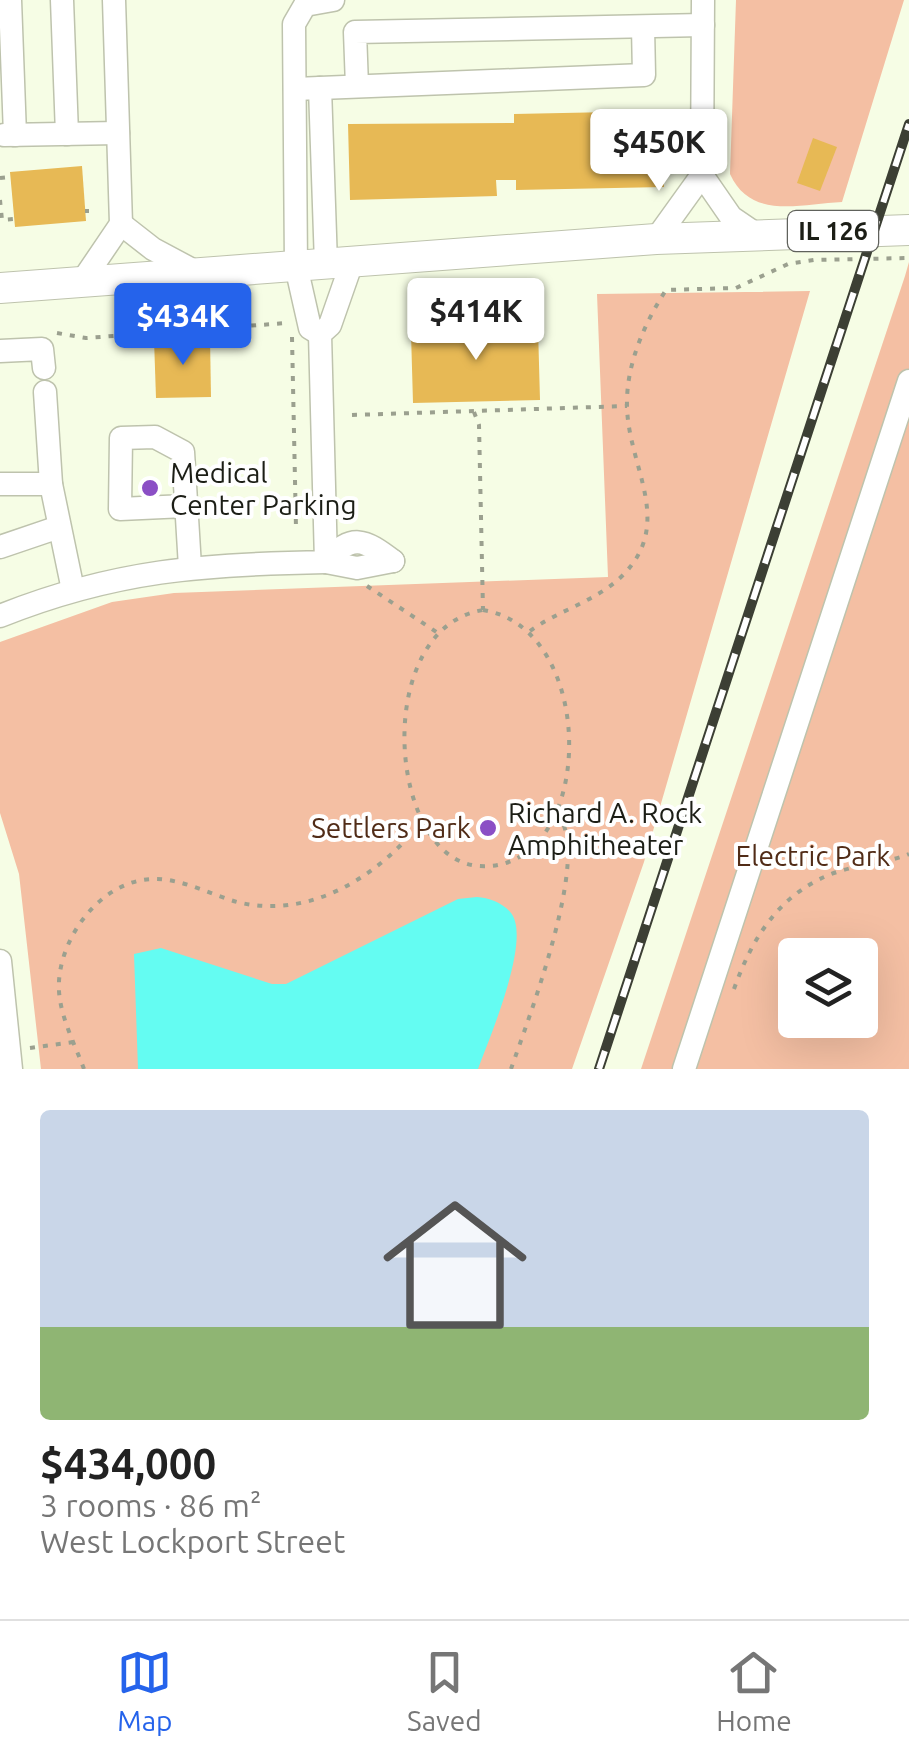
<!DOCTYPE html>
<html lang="en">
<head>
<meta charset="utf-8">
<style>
	:root { --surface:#fff; --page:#f6f6f6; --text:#222; --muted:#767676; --line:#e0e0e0; --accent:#2563eb }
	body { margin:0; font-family:Ubuntu,sans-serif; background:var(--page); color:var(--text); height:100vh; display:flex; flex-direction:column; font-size:38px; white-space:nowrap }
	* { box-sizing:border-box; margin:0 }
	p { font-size:32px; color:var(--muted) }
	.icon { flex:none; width:55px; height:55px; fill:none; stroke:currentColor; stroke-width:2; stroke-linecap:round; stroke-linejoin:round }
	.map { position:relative; height:1069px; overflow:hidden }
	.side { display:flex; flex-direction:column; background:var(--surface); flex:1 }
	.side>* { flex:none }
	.fabs { position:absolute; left:778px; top:938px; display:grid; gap:20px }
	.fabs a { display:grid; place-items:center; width:100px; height:100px; border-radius:10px; background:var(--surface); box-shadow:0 10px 40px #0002; font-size:50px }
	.price { position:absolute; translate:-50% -85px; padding:0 22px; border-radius:10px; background:#fff; color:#222; font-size:32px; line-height:65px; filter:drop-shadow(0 2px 5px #0008) }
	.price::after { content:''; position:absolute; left:50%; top:60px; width:30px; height:22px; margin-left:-15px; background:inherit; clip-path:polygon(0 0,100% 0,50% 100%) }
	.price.on { background:var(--accent); color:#fff }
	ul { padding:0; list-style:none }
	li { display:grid; align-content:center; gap:20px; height:530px; padding:0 40px }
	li+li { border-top:2px solid var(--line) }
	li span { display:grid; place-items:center; height:310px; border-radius:10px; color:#555 }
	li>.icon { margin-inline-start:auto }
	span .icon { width:180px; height:180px; fill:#fffc; stroke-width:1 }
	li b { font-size:42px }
	.tabs { display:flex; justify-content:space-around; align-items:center; height:140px; border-top:2px solid var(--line); background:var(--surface); font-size:28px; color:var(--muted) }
	.tabs a { display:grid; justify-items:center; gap:5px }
	.tabs .on { color:var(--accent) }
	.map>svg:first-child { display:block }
	.green { fill:#f4bfa3; fill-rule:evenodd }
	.water { fill:#64fcf2 }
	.building { fill:#e7b955 }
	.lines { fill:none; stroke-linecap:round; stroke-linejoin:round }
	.minor-casing { stroke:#bec3ad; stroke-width:25 }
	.major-casing { stroke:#bec3ad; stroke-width:32 }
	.path { stroke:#9ba08f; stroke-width:4; stroke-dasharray:5 8; stroke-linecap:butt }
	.minor { stroke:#fff; stroke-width:22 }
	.major { stroke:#fff; stroke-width:30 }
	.rail-casing { stroke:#3c3f34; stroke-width:10 }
	.rail { stroke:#fff; stroke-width:6; stroke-dasharray:19; stroke-linecap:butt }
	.poi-dot { fill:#8b4fc5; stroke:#fff; stroke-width:4 }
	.labels { text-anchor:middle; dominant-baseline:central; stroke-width:8; stroke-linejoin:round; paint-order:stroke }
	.shield { fill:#fff; stroke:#60625c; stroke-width:2.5 }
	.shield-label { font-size:25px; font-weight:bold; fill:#1c1e16 }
	.poi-label { font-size:28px; fill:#1c1e16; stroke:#fff; text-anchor:start }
	.park-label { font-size:28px; fill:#512c17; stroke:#fff }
</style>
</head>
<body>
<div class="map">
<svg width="909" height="1069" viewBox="0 0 909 1069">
	<rect width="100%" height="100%" fill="#f6fde5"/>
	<g class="green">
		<path d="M736,0H904L842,202C799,204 751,220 730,174Z"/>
		<path d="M909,262V1069H641L905,276ZM795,955H860V1020H795Z"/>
		<polygon points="810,291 644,862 572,1069 41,1069 19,874 0,813 0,642 112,602 174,593 608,577 597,294"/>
	</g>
	<path class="water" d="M477,897C489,898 502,902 511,913C532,939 489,1039 478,1069H138L134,954L161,948L272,984H286L458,899Z"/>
	<g class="building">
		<polygon points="660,111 664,187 516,190 516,180 496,180 497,196 350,200 348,124 514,123 514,114"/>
		<polygon points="813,138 837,147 820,191 797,183"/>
		<polygon points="82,166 86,221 15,227 10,172"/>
		<polygon points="497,318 497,329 538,328 540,400 413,403 411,333 449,332 448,319"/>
		<polygon points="210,338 211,397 156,398 154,339"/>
	</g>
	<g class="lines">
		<g class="minor-casing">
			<g id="minor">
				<polyline points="10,0 15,135"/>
				<polyline points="62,0 67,134"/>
				<polyline points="357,86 355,32 703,25"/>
				<polyline points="320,88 326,264"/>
				<polyline points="295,89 644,75 643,27"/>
				<polyline points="4,135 118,133"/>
				<polyline points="702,175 731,217 756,234"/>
				<polyline points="121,224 153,249 198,273"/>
				<polyline points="656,239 702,175 703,0"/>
				<polyline points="81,283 121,224 114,0"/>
				<polyline points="320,334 310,328 296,266 294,24 305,5 333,0"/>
				<polyline points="0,351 42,349 44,368"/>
				<polyline points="45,392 51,484"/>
				<polyline points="0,484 51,484 73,590"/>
				<polyline points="185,506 120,509 121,438 155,437 183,452 190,567"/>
				<polyline points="0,547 59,527"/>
				<path d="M326,562C352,533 364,539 393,561"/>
				<polyline points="326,562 357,568 393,561"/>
				<path d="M0,616C115,570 204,564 326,562L320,334L330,325L352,262"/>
				<polyline points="0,961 11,1069"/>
				<polyline points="684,1069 909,381"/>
			</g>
		</g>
		<g class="major-casing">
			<polyline id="major" points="0,288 656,239 909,230"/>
		</g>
		<g class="path">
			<polyline points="0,178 11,177"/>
			<polyline points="0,200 2,220 14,219"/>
			<polyline points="85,211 89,211"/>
			<polyline points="57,333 86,338 286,323"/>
			<polyline points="292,337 296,528"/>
			<polyline points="474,412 479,425 483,610"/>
			<polyline points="352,415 627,406"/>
			<polyline points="367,586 438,633"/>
			<path d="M483,610C601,629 596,874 479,866C387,860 371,628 483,610Z"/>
			<path d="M530,631C559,610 597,601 623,575C675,522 628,467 627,406C626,365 644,324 666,290L736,288L788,264L814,260L909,258"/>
			<path d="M734,989C753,935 783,889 840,871C863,864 887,863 909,854"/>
			<polyline points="30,1048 74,1042"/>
			<path d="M84,1069C74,1042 57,1011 59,981C62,933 104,878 156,879C182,879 212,895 237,902C311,920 379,876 423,820"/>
			<path d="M511,1069C527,1022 594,850 557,815"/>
		</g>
		<use href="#minor" class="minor"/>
		<use href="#major" class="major"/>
		<g class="rail-casing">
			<polyline id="rail" points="599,1069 909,124"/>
		</g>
		<use href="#rail" class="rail"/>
	</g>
	<g class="poi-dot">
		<circle cx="150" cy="488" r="10"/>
		<circle cx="488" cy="828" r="10"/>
	</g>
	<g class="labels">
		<rect class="shield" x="788" y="211" width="90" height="40" rx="8"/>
		<g class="shield-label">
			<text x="833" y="231">IL 126</text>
		</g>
		<g class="poi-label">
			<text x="170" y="472">Medical<tspan x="170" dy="32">Center Parking</tspan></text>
			<text x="508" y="812">Richard A. Rock<tspan x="508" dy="32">Amphitheater</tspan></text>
		</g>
		<g class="park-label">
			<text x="391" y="827">Settlers Park</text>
			<text x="813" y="855">Electric Park</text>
		</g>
	</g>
</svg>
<div class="fabs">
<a><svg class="icon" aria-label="layers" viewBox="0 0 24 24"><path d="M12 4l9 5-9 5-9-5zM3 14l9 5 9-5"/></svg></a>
</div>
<b class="price" style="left:659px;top:194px">$450K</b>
<b class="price" style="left:476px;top:363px">$414K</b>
<b class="price on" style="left:183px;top:368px">$434K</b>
</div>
<section class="side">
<ul>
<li><span style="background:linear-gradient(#c9d6e8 70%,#8fb573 0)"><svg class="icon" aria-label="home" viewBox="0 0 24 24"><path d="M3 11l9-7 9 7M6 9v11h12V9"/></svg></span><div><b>$434,000</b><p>3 rooms · 86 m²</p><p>West Lockport Street</p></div></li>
</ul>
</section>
<nav class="tabs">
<a class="on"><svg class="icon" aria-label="map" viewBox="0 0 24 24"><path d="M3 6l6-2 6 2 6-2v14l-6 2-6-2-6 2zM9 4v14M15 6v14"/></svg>Map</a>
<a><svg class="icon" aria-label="saved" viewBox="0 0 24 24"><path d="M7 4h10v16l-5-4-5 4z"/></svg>Saved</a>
<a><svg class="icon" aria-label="home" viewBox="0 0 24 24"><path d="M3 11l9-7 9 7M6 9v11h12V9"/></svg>Home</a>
</nav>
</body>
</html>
